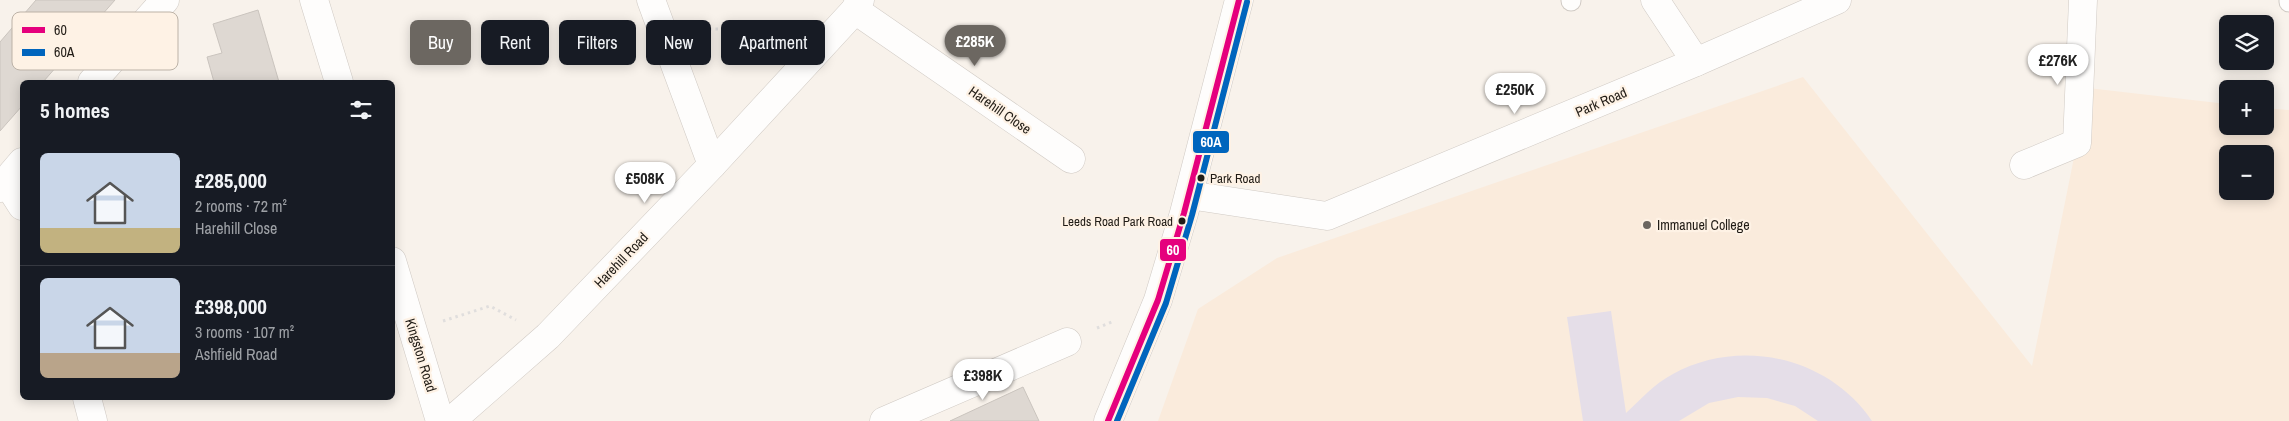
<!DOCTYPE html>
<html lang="en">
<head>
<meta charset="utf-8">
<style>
	:root { --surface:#171b24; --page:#242831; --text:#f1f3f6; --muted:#9ea1a6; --line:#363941; --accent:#6c6761 }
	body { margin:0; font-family:"Archivo Narrow",sans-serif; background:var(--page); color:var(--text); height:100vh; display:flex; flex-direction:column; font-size:19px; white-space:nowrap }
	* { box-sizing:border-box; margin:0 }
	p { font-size:16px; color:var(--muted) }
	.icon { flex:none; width:28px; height:28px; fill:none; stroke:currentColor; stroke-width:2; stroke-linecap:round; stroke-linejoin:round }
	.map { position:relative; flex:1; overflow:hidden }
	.side { position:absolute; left:20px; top:80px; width:375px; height:320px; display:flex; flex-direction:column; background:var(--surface); border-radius:8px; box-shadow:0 2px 12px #0003 }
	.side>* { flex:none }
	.top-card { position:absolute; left:410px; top:20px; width:475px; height:45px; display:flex; gap:10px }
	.tools { position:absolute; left:2219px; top:15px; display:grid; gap:10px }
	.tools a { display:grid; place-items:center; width:55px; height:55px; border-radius:8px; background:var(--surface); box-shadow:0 2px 12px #0003; font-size:25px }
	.price { position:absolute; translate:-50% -42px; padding:0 11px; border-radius:18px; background:#fff; color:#222; font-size:16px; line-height:32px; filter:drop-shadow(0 1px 2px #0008) }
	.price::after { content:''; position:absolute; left:50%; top:30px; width:15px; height:11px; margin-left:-8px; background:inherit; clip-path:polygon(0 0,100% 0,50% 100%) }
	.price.on { background:var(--accent); color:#fff }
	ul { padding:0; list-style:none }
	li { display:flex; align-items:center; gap:15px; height:125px; padding:0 20px }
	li+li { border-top:1px solid var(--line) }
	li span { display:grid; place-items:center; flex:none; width:140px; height:100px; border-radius:8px; color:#555 }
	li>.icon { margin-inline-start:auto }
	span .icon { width:60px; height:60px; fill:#fffc; stroke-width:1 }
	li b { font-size:21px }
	h2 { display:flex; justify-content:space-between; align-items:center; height:60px; padding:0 20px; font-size:21px }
	.pill { padding:0 18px; border-radius:8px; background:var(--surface); box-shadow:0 2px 12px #0003; font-size:18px; line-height:45px }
	.pill.on { background:var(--accent); color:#fff }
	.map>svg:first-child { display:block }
	.built { fill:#faebdc; fill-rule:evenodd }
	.green { fill:#e5dee8 }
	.building { fill:#ded8d2; stroke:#cac4be }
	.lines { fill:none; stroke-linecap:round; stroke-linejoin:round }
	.service-casing { stroke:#d0cac4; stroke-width:21 }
	.minor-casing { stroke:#d0cac4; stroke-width:29 }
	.primary-casing { stroke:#d0cac4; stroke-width:29 }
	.path { stroke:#e0dedd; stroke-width:3; stroke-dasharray:2.5 4; stroke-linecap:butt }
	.service { stroke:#fefdfc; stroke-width:19 }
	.minor { stroke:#fefdfc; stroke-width:28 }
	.primary { stroke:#fefdfc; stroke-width:28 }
	.bus-1-casing { stroke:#fef2e5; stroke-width:10 }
	.bus-2-casing { stroke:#fef2e5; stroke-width:10 }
	.bus-1 { stroke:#e5007d; stroke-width:6 }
	.bus-2 { stroke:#0065bd; stroke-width:6 }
	.bus-dot { fill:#211c16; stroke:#fef2e5; stroke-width:2 }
	.poi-dot { fill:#6c6761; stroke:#fef2e5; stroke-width:2 }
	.labels { text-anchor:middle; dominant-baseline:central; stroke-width:4.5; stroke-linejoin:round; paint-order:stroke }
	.bus-label { font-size:13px; fill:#211c16; stroke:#fef2e5; text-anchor:start }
	.street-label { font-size:14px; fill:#211c16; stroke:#fef2e5 }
	.poi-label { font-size:14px; fill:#211c16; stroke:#fef2e5; text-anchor:start }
	.key { fill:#fef2e5; stroke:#bcb2a7; stroke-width:1 }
	.key-label { font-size:14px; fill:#211c16 }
	.line-badge { stroke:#fef2e5; stroke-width:2 }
	.badge-label { font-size:14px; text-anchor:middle; font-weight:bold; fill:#fff }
</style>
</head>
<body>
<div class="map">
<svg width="2289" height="421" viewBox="0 0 2289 421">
	<rect width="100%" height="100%" fill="#f8f2eb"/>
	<path class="built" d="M1803,77L2032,366L2088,88L2227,104L2228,126H2265V108L2289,110V421H1158L1198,309L1277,258ZM2228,154H2265V191H2228Z"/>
	<path class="green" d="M1611,311L1626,413C1641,399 1654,384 1673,374C1740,337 1829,357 1872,421H1818L1795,406L1767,398L1738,397L1709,403L1679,421H1583L1567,317Z"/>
	<g class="building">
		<polygon points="36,0 115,0 43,82 22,82 22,106 0,131 0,42"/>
		<polygon points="258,10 279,82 214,82 207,57 222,53 213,24"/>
		<polygon points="1023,387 1039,421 950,421"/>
	</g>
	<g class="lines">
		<g class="service-casing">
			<g id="service">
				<polyline points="1571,0 1571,1"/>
				<polyline points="2289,0 2289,2"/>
			</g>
		</g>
		<g class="minor-casing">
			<g id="minor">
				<polyline points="314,0 339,82"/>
				<polyline points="651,0 712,165"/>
				<polyline points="1655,0 1696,62"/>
				<polyline points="855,10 1071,159"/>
				<polyline points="92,82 165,0"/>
				<polyline points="2024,165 2077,143 2083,0"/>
				<polyline points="6,181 22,206"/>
				<polyline points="0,188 22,162"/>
				<polyline points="1189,195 1327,216 1696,62 1837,0"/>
				<polyline points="392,261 440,421"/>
				<polyline points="87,398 93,421"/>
				<polyline points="451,421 548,336 712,165 855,10 860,0"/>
				<polyline points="884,421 1067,342"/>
			</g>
		</g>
		<g class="primary-casing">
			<polyline id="primary" points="1108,421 1158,300 1184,213 1239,0"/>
		</g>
		<g class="path">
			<polyline points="696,29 792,29"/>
			<polyline points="443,321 490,306 516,320"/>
			<polyline points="1097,328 1114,321"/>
		</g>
		<use href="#service" class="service"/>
		<use href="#minor" class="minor"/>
		<use href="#primary" class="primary"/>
		<g class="bus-1-casing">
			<polyline id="bus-1" points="1108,421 1158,300 1184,213 1239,0"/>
		</g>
		<g class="bus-2-casing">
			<polyline id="bus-2" points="1117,421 1166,303 1192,215 1247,2"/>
		</g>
		<use href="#bus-1" class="bus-1"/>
		<use href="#bus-2" class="bus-2"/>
	</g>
	<g class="bus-dot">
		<circle cx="1201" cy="178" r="4.5"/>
		<circle cx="1182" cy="221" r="4.5"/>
	</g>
	<circle class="poi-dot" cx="1647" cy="225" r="5"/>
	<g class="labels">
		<g class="bus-label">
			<text x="1210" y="178">Park Road</text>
			<text x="1173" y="221" text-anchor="end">Leeds Road Park Road</text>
		</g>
		<g class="street-label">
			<text transform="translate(1601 102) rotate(-23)">Park Road</text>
			<text transform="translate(1000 110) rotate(35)">Harehill Close</text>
			<text transform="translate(621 260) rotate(-46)">Harehill Road</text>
			<text transform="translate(421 355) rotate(73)">Kingston Road</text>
		</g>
		<g class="poi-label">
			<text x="1657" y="225">Immanuel College</text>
		</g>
	</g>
	<rect x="12" y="12" width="166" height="58" rx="8" class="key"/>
	<rect x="22" y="27" width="23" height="6" fill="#e5007d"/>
	<rect x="22" y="49" width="23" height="7" fill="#0065bd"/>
	<g class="key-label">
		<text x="54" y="35">60</text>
		<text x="54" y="57">60A</text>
	</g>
	<g class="line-badge">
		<rect x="1192" y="130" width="38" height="24" rx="5" fill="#0065bd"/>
		<rect x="1159" y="238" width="28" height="24" rx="5" fill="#e5007d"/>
	</g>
	<g class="badge-label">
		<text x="1211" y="147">60A</text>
		<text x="1173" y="255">60</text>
	</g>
</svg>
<div class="tools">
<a><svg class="icon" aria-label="layers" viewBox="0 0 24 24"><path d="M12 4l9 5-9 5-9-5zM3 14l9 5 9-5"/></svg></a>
<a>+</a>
<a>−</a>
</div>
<b class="price on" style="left:975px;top:67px">£285K</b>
<b class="price" style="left:2058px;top:86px">£276K</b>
<b class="price" style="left:1515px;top:115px">£250K</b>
<b class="price" style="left:645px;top:204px">£508K</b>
<b class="price" style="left:983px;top:401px">£398K</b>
<div class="top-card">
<a class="pill on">Buy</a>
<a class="pill">Rent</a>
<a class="pill">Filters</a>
<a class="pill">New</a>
<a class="pill">Apartment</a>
</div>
<section class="side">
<h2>5 homes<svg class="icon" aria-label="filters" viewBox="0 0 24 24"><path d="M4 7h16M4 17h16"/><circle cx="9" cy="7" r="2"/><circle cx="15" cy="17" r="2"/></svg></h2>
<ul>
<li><span style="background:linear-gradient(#c9d6e8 75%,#c2b280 0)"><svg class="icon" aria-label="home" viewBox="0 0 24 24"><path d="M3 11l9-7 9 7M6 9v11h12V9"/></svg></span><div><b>£285,000</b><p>2 rooms · 72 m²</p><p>Harehill Close</p></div></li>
<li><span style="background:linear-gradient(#c9d6e8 75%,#b9a48a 0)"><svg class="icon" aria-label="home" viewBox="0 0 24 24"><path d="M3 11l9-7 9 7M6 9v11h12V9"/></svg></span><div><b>£398,000</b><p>3 rooms · 107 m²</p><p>Ashfield Road</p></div></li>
</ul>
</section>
</div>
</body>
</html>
